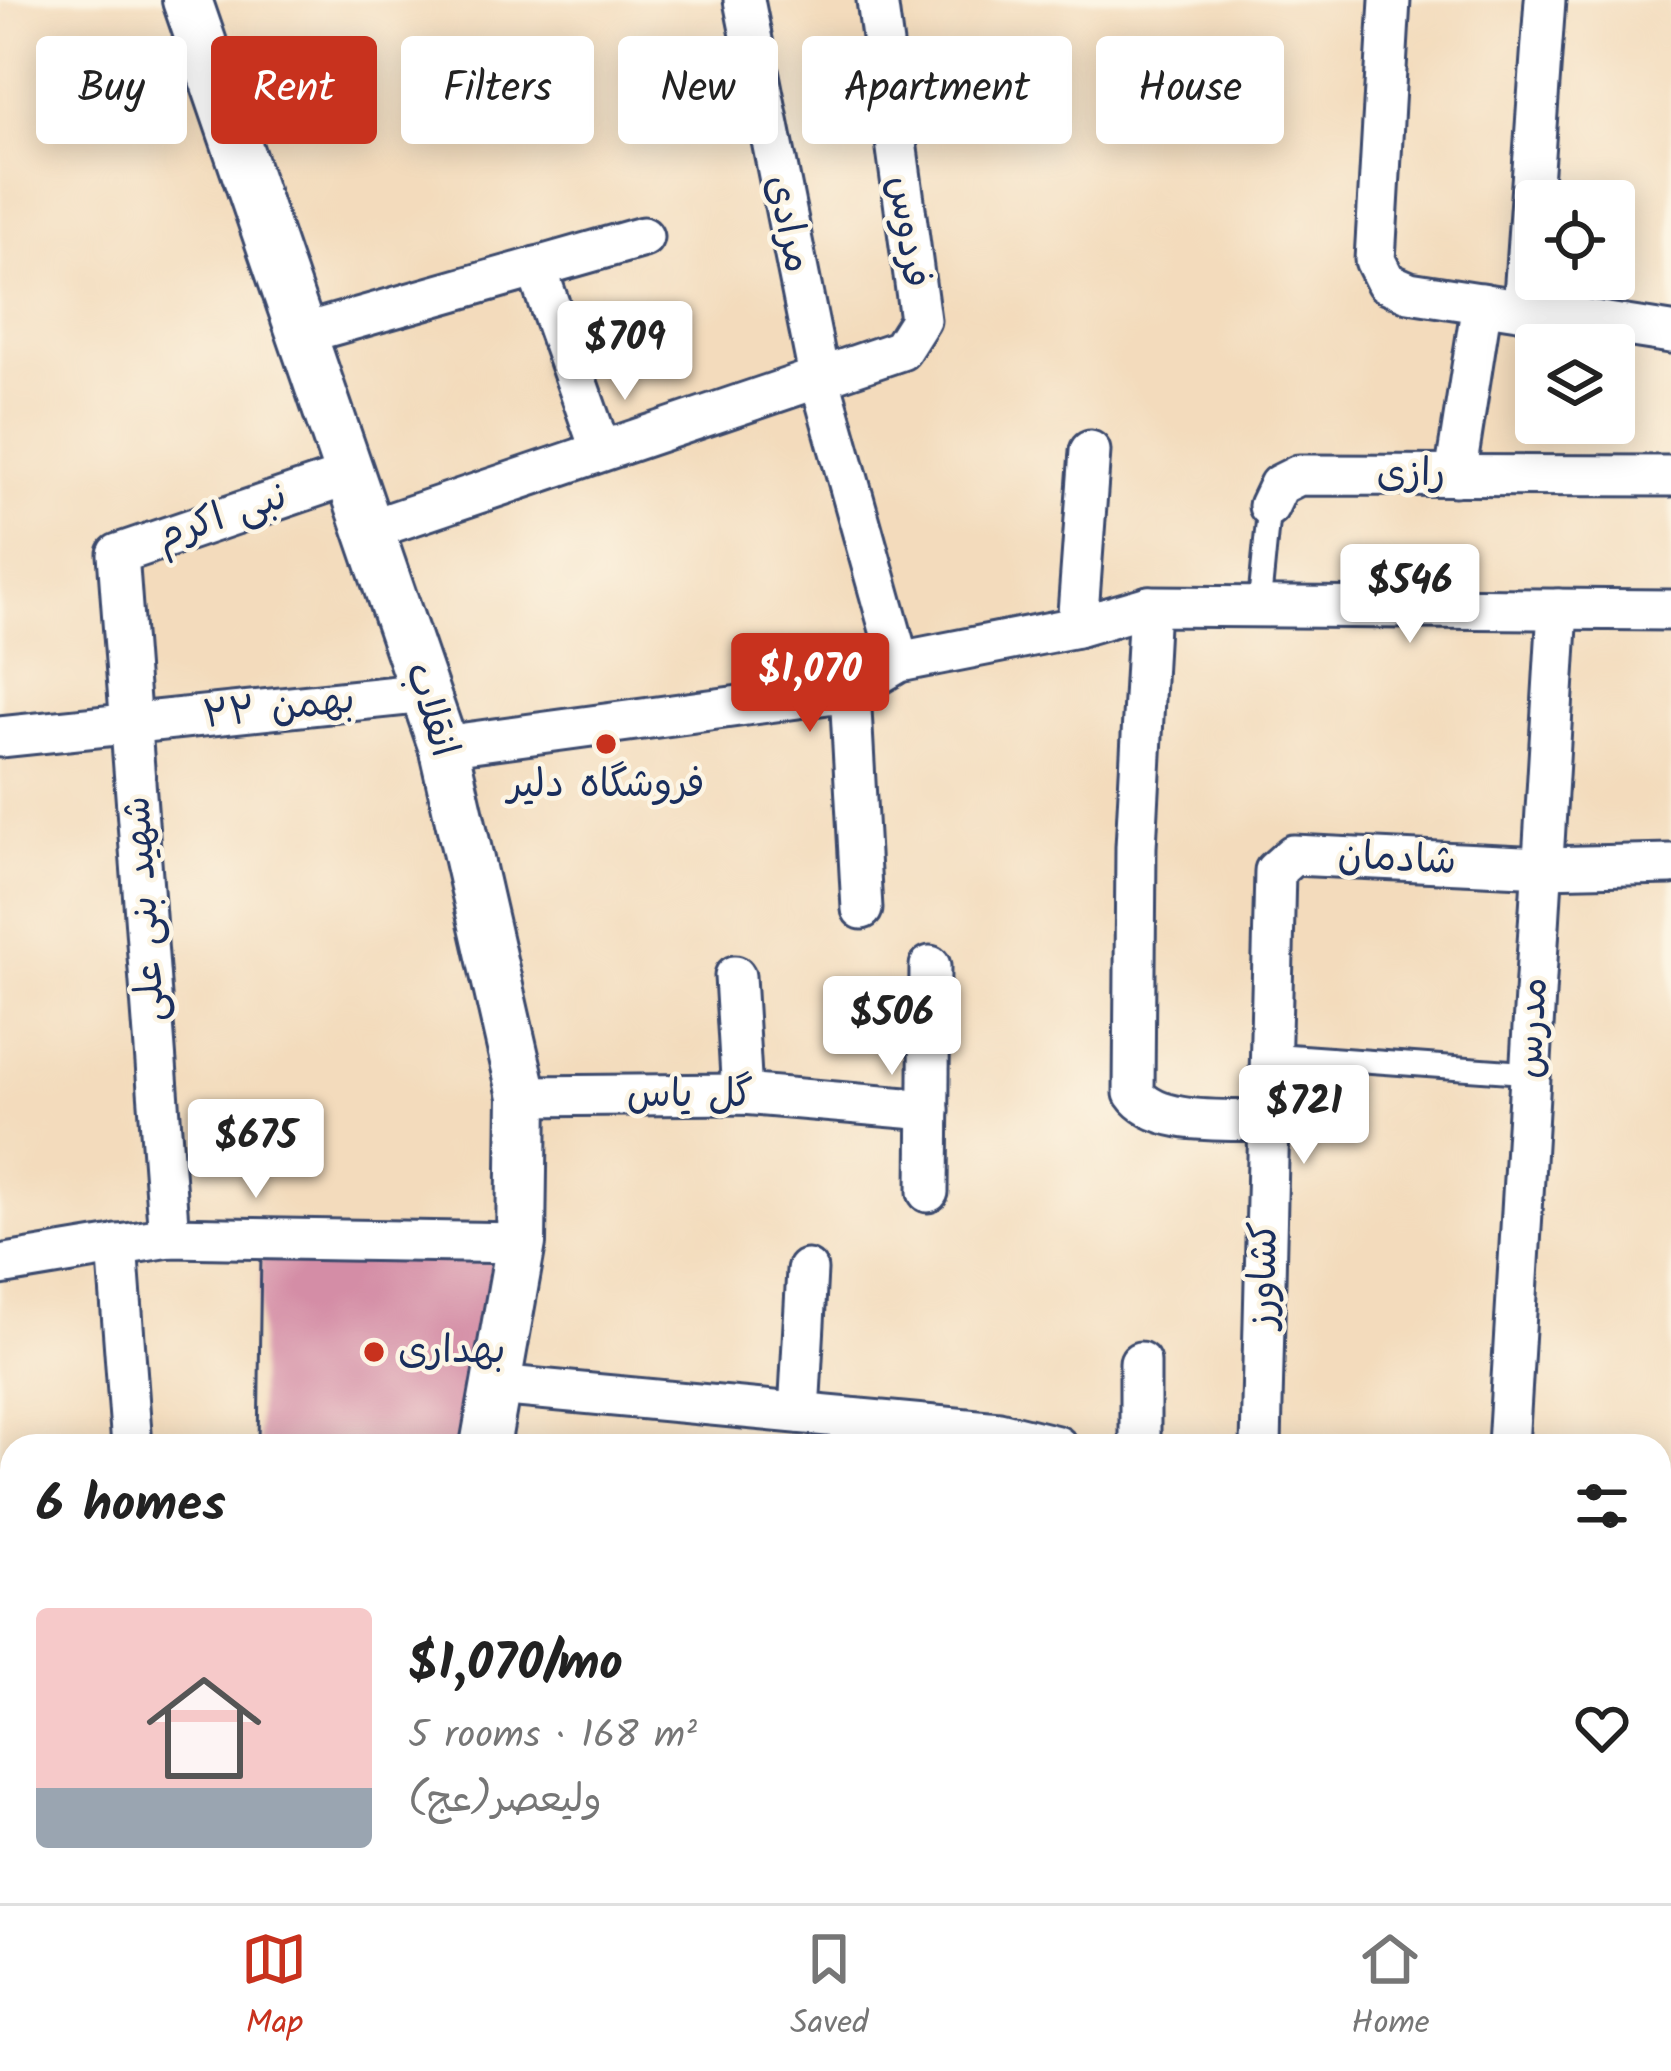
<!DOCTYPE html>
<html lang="en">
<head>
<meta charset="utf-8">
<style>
	:root { --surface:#fff; --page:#f6f6f6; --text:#222; --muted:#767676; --line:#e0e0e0; --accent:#c8321e }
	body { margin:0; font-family:Kalam,"Playpen Sans Arabic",sans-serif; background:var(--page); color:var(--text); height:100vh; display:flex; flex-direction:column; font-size:45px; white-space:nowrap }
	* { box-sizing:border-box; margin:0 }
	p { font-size:39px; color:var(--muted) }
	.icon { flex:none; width:66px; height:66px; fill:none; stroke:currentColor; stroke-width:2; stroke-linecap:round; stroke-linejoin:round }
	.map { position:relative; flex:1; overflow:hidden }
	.side { position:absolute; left:0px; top:1434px; width:1671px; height:471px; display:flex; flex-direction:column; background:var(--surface); border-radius:36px 36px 0 0; box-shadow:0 6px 30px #0003 }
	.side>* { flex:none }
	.hud { position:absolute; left:36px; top:36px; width:1599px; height:108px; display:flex; gap:24px }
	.tools { position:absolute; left:1515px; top:180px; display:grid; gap:24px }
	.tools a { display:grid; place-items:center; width:120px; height:120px; border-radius:12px; background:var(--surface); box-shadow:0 6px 30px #0003; font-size:60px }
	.price { position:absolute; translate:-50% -102px; padding:0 27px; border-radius:12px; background:#fff; color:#222; font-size:39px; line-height:78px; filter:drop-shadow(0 3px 6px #0008) }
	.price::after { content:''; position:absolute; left:50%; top:72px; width:36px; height:27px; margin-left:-18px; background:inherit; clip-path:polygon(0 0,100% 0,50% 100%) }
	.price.active { background:var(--accent); color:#fff }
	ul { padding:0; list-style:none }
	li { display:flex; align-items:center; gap:36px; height:300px; padding:0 36px }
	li+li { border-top:3px solid var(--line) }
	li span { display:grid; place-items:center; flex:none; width:336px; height:240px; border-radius:12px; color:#555 }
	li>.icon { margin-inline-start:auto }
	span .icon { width:144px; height:144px; fill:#fffc; stroke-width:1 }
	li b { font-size:51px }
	h2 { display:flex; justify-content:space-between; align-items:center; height:144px; padding:0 36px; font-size:51px }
	.pill { padding:0 42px; border-radius:12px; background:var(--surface); box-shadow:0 6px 30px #0003; font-size:42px; line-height:108px }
	.pill.active { background:var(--accent); color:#fff }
	.menu { display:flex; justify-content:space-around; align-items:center; height:168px; border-top:3px solid var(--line); background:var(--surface); font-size:33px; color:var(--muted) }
	.menu a { display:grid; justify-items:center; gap:6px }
	.menu .active { color:var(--accent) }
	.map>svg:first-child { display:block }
	.building { fill:#d48da6 }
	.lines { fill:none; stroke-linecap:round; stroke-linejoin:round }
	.service-casing { stroke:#3b496c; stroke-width:27 }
	.minor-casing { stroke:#3b496c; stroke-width:45 }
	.tertiary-casing { stroke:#3b496c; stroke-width:54 }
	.service { stroke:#fff; stroke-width:21 }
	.minor { stroke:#fff; stroke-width:39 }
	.tertiary { stroke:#fff; stroke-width:48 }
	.poi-dot { fill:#c8321e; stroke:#fcf5e5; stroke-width:4.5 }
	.labels { text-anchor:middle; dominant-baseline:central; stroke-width:9; stroke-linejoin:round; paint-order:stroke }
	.street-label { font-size:39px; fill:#1b2f5e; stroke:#fcf5e5 }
	.poi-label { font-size:39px; fill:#1b2f5e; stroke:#fcf5e5 }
</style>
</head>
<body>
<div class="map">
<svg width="1671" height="1903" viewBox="0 0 1671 1903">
	<rect width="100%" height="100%" fill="#fcf5e5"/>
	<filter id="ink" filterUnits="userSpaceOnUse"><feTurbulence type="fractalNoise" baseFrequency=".00833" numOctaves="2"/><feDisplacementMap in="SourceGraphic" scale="24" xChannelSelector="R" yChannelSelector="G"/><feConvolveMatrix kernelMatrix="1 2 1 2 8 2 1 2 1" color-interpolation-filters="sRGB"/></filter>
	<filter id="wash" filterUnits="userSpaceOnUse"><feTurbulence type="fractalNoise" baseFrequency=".004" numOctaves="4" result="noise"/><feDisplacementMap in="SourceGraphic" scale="48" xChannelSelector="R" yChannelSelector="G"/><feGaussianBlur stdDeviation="2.7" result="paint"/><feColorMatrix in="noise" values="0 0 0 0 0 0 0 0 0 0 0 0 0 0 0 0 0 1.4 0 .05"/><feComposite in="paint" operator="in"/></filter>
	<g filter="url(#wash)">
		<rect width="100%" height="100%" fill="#f3dbbc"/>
		<g id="blocks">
			<polygon class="building" points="261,1253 507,1259 471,1446 258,1446"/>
		</g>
	</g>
	<g filter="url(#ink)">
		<use href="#blocks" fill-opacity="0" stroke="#3b496c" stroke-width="3"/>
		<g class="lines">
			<g class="service-casing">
				<g id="service">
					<polyline points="1259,607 1269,506"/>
					<polyline points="1268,1054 1531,1073"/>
				</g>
			</g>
			<g class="minor-casing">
				<g id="minor">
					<polyline points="744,0 819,376 899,662"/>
					<polyline points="1390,0 1375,260 1386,282 1409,292 1671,333"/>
					<polyline points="536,267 601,451"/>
					<polyline points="1523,310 1545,0"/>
					<polyline points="305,333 643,237"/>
					<polyline points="1455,476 1482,303"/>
					<polyline points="1269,506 1279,485 1299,475 1671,476"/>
					<polyline points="372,529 901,350 920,320 877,0"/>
					<path d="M1149,606L1136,847L1134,1093C1157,1127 1229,1119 1268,1121"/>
					<polyline points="1077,627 1090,451"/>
					<polyline points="850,691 862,909"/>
					<polyline points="0,737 426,693"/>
					<polyline points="443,746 850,691 899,662 1077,627 1149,606 1671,610"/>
					<polyline points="735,976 742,1094"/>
					<polyline points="523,1096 742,1094 929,1110"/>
					<polyline points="928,1192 930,966"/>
					<polyline points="169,1237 118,554 353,474"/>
					<polyline points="117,1245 132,1446"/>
					<polyline points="0,1265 169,1237 521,1243"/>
					<polyline points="1140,1362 1140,1446"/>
					<polyline points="496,1385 999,1432 1057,1446"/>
					<polyline points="799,1413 807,1270"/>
					<polyline points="1261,1446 1275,871 1293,855 1543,867 1671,864"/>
					<polyline points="1508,1446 1558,609"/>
					<polyline points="0,1610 12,1610"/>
					<polyline points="1659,1620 1671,1620"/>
					<polyline points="1003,1893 1272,1903"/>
					<polyline points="682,1903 683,1893"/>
					<polyline points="903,1903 903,1893"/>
					<polyline points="1489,1903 1490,1893"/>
				</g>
			</g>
			<g class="tertiary-casing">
				<g id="tertiary">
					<polyline points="187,0 443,746 523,1096 521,1243 485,1446"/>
					<polyline points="403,1903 405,1893"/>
				</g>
			</g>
			<use href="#service" class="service"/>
			<use href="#minor" class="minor"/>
			<use href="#tertiary" class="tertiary"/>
		</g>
	</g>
	<g class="poi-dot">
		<circle cx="606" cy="744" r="12"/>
		<circle cx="374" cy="1352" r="12"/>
	</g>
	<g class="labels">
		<g class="street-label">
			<text transform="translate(787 224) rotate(78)">مرادی</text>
			<text transform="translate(907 232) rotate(82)">فردوس</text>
			<text x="1411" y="475">رازی</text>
			<text transform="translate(222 518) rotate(-19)">نبی اکرم</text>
			<text transform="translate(279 709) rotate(-6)">۲۲ بهمن</text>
			<text transform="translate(430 710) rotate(73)">انقلاب</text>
			<text transform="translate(1397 860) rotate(3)">شادمان</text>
			<text transform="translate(146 909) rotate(-94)">شهید بنی علی</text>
			<text transform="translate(1533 1028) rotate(-87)">مدرس</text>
			<text x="690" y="1096">گل یاس</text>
			<text transform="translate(1265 1275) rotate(-89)">کشاورز</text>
		</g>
		<g class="poi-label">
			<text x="606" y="786">فروشگاه دلیر</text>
			<text x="398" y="1352" text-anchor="start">بهداری</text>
		</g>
	</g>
</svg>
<div class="tools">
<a><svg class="icon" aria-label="locate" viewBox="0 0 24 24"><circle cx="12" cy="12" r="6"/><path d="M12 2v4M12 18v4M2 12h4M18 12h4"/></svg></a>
<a><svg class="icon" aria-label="layers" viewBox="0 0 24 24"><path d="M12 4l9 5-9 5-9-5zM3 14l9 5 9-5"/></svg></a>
</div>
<b class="price" style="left:625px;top:403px">$709</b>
<b class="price" style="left:1410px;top:646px">$546</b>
<b class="price active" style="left:810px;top:735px">$1,070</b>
<b class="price" style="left:892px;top:1078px">$506</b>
<b class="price" style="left:1304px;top:1167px">$721</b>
<b class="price" style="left:256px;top:1201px">$675</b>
<div class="hud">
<a class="pill">Buy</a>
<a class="pill active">Rent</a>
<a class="pill">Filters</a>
<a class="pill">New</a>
<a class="pill">Apartment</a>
<a class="pill">House</a>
</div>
<section class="side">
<h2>6 homes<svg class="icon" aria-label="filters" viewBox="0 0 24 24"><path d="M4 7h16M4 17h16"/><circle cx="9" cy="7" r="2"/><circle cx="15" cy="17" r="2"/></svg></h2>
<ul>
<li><span style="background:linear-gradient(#f6c9c9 75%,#9aa5b1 0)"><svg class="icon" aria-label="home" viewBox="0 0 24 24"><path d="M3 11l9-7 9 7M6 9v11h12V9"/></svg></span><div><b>$1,070/mo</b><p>5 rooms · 168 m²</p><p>ولیعصر(عج)</p></div><svg class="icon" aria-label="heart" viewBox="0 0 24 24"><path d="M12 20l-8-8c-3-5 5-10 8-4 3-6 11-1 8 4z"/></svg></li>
</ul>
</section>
</div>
<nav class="menu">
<a class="active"><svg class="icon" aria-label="map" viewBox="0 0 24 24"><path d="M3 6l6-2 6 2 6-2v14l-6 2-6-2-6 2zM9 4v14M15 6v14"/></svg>Map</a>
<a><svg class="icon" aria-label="saved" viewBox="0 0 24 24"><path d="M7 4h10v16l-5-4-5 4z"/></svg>Saved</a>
<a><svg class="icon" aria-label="home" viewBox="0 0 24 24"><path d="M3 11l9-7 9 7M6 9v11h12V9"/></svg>Home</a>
</nav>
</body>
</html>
